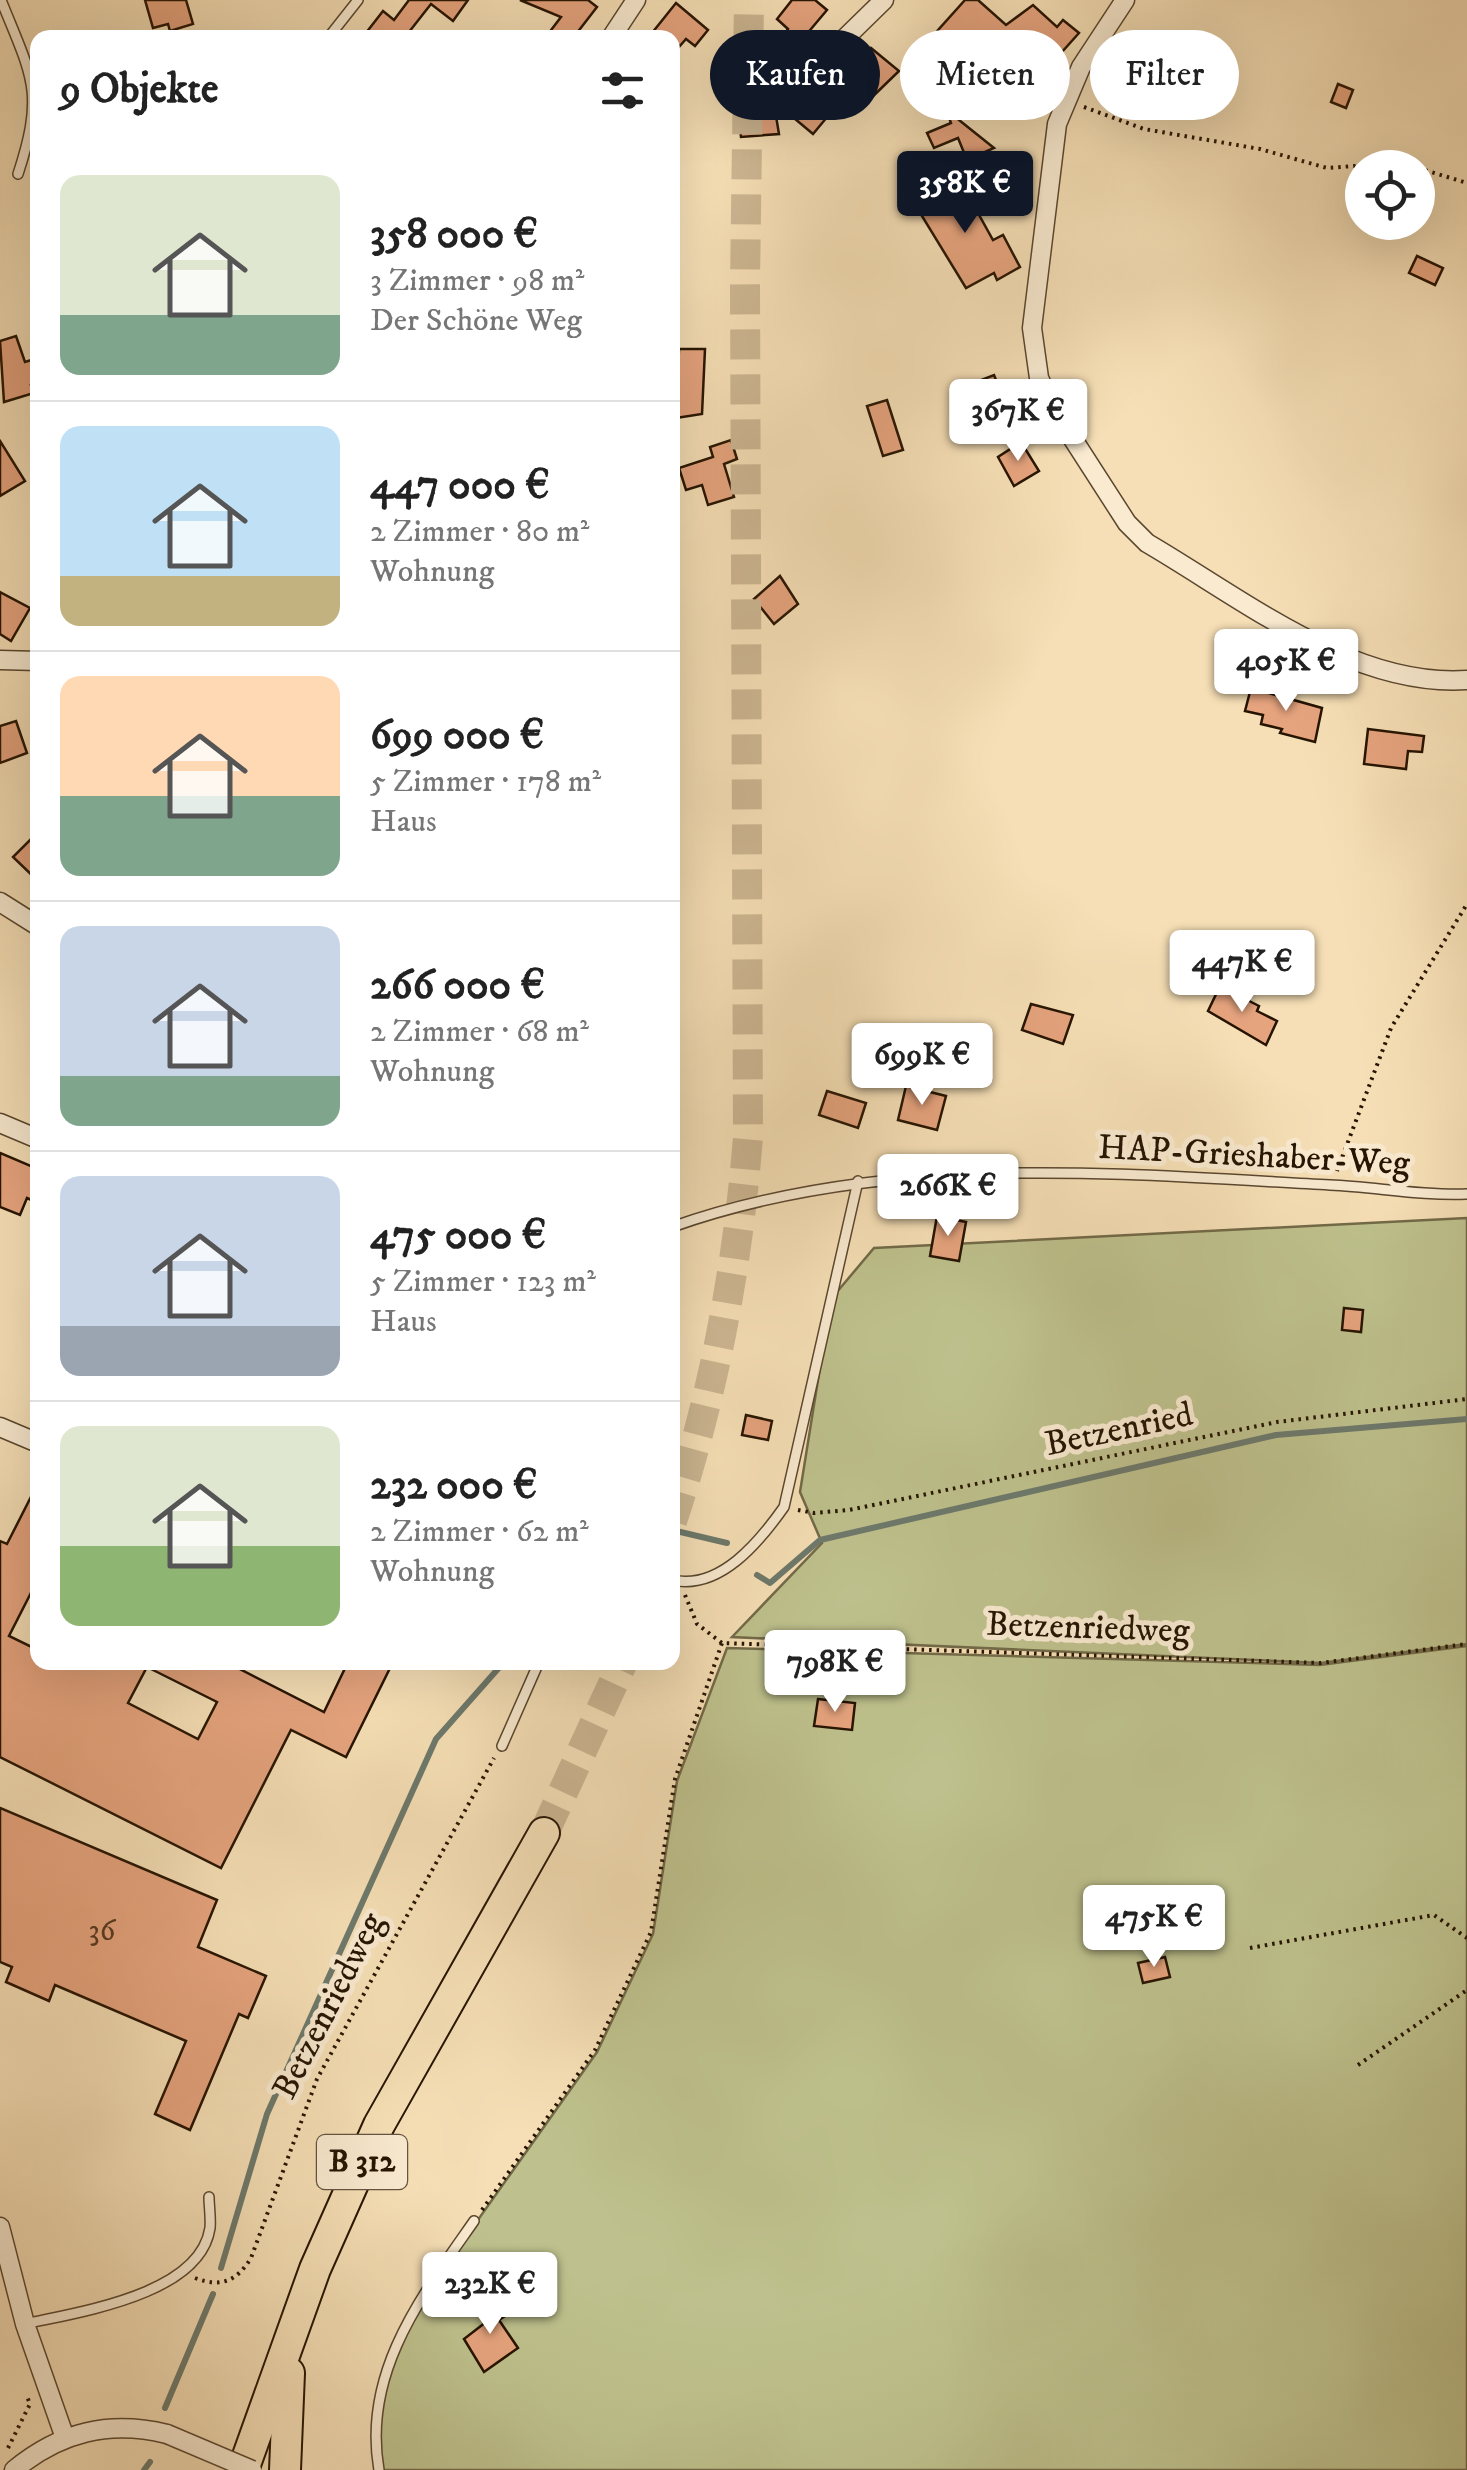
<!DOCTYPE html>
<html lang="de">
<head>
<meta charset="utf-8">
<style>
	:root { --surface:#fff; --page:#f2f2f2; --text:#222; --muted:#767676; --line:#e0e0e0; --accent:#111827 }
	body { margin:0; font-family:"IM FELL DW Pica",serif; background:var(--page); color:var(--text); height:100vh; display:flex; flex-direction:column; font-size:38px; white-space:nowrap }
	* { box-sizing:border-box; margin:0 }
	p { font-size:32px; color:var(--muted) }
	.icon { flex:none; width:55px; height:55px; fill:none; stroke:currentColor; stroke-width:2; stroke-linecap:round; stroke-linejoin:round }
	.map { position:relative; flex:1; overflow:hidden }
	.details { position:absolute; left:30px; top:30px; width:650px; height:1640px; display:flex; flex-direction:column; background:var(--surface); border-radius:20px; box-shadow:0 10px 40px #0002 }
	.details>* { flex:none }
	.hud { position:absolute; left:710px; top:30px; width:605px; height:90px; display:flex; gap:20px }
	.buttons { position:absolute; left:1345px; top:150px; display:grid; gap:20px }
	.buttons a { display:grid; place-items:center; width:90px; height:90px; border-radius:50%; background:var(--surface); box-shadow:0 10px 40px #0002; font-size:50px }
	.price { position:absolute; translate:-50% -85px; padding:0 22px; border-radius:10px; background:#fff; color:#222; font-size:32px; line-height:65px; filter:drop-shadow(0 2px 5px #0008) }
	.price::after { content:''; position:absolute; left:50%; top:60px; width:30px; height:22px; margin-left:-15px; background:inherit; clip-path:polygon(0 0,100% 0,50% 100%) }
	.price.current { background:var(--accent); color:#fff }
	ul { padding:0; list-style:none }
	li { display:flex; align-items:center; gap:30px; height:250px; padding:0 30px }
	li+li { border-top:2px solid var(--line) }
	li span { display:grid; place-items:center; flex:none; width:280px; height:200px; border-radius:20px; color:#555 }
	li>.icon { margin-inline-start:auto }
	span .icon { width:120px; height:120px; fill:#fffc; stroke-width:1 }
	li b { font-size:42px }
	h2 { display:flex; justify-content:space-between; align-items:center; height:120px; padding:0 30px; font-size:42px }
	.pill { padding:0 35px; border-radius:45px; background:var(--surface); box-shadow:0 10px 40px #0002; font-size:35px; line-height:90px }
	.pill.current { background:var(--accent); color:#fff }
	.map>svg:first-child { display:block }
	.green { fill:#bec18d; stroke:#726a48; stroke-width:2.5 }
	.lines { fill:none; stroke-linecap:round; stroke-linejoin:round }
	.stream { stroke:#6d796c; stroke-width:6 }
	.building { fill:#e6a47e; stroke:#261402; stroke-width:2.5; fill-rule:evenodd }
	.primary-tunnel { stroke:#ccb692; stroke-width:30; stroke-dasharray:30 15; stroke-linecap:butt }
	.lane-casing { stroke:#5a472f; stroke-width:12 }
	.street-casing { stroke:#5a472f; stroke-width:21 }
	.primary-casing { stroke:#261402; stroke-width:34 }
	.path { stroke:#261402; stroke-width:4; stroke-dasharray:2.5 5; stroke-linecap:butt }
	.lane { stroke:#f9ead0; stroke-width:9 }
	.street { stroke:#f9ead0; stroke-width:18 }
	.primary { stroke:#f6dfb6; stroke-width:30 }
	.street-bridge-casing { stroke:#5a472f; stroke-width:21; stroke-linecap:butt }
	.street-bridge { stroke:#f9ead0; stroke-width:18 }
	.labels { text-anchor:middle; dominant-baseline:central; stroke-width:10; stroke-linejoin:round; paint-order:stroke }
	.number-label { font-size:30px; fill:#563821 }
	.shield { fill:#f9ead0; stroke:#655440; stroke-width:2.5 }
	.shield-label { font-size:32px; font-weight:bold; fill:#261402 }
	.street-label { font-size:35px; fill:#261402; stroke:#f9ead0 }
</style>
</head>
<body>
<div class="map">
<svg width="1467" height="2470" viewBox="0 0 1467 2470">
	<rect width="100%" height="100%" fill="#f6dfb6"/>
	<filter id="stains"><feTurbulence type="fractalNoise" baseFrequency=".002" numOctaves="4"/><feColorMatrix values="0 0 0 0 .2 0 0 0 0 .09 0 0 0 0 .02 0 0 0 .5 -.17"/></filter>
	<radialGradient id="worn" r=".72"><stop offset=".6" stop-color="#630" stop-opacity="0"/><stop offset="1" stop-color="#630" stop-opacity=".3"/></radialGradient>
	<g class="green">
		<polygon points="1467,1218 1467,1644 1321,1663 732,1637 822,1543 800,1492 831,1299 874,1248"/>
		<polygon points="1467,1646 1467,2470 381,2470 376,2440 382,2382 424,2296 597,2052 653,1934 677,1781 727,1648 1320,1665"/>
	</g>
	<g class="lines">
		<g class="stream">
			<polyline points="672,1530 727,1543"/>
			<polyline points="757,1575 770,1583 820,1540 1276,1435 1467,1419"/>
			<polyline points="221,2268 267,2114 436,1739 504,1662"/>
			<polyline points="165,2408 213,2294"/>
			<polyline points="144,2470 150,2462"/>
		</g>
	</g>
	<g class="building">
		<polygon points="145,0 186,0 193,24 170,31 168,24 153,28"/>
		<polygon points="409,0 468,0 453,21 431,4 409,32 416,38 362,38 383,11 394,20"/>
		<polygon points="520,0 588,0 597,7 573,38 545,38 561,17"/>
		<polygon points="792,0 815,0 827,10 795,48 782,37 788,29 777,19"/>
		<polygon points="965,0 978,0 1006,25 1033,5 1057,27 1063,20 1079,33 1061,53 1055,48 1043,61 1027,46 1009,66 971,32 941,65 922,48"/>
		<polygon points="676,3 708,30 695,46 686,39 672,55 672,38 648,38"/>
		<polygon points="871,48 899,71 865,104 844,86"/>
		<polygon points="1338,84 1353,90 1346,108 1331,102"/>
		<polygon points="773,98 779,134 741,137 737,102"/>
		<polygon points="809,100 828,116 813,134 794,118"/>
		<polygon points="946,109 959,120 994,148 967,160 958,138 934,148 927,133 951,123"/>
		<polygon points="963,186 993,240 1003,235 1020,267 997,280 994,273 966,288 911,198 935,187 941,198"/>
		<polygon points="1417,256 1443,268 1435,285 1409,273"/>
		<polygon points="16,336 25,362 38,358 38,383 31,385 34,393 4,402 0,341"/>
		<polygon points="679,349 705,349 702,414 676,418"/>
		<polygon points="994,375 1011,418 981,430 963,387"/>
		<polygon points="887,400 903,450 883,456 867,406"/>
		<polygon points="731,440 737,459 724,464 734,497 708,505 702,485 686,490 679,468 713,457 710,447"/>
		<polygon points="0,441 25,481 0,496"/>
		<polygon points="1021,442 1039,471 1014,486 998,457"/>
		<polygon points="780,576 798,604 774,624 754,599"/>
		<polygon points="0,592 30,608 11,641 0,634"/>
		<polygon points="1251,688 1322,708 1315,742 1280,733 1282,729 1261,724 1263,715 1245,711"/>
		<polygon points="16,721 27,753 0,763 0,726"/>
		<polygon points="1368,729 1424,736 1422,752 1408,751 1406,769 1364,764"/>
		<polygon points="38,832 38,881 13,857"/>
		<polygon points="1220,986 1259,1006 1257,1011 1277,1021 1266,1045 1208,1011"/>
		<polygon points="1031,1004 1073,1015 1063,1044 1022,1030"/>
		<polygon points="906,1086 946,1096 937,1130 898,1120"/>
		<polygon points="827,1091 866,1103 858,1128 819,1115"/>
		<polygon points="0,1153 38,1169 38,1203 27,1198 20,1215 0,1207"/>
		<polygon points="937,1216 966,1222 959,1261 930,1256"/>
		<polygon points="1344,1308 1363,1310 1361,1332 1342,1330"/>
		<polygon points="746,1415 772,1421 768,1440 742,1435"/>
		<path d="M38,1483V1579L9,1636L38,1650V1662H226L324,1712L348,1662H393L346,1757L291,1730L221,1868L0,1757V1541L7,1544ZM147,1667L217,1702L198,1739L128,1703Z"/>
		<polygon points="818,1699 855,1703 852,1730 814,1726"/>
		<polygon points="0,1808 217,1900 198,1947 266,1976 248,2018 239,2014 190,2130 155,2114 186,2041 55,1985 49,2001 6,1982 12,1967 0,1962"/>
		<polygon points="1165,1957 1170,1977 1143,1983 1138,1963"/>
		<polygon points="491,2297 505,2316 499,2320 518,2348 484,2372 464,2339 486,2322 475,2306"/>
	</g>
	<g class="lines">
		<g class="primary-tunnel">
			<path d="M672,1521C713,1398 738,1266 748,1137L745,283L749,0"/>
			<polyline points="544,1833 623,1662"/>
		</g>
		<g class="lane-casing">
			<g id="lane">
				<path d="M1,0C32,77 45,91 18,174"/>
				<polyline points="328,38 358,0"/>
				<path d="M672,1227C884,1152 1110,1173 1330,1185C1376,1187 1421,1196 1467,1194"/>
				<path d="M672,1580C720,1591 760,1541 784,1507L858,1181"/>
				<polyline points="502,1746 539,1662"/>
				<path d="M25,2324C78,2312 200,2295 210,2228C211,2218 209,2206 209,2197"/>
				<path d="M379,2470C362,2373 421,2297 474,2221"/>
			</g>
		</g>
		<g class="street-casing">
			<g id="street">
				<path d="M1125,0L1081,67L1057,124L1032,328L1039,378L1051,405L1127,523L1147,543C1243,599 1353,688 1467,680"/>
				<polyline points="611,38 636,0"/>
				<polyline points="797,85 884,0"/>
				<polyline points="0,660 38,661"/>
				<polyline points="0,902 38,926"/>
				<polyline points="0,1123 38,1139"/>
				<polyline points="0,1427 38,1443"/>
				<polyline points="0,2227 25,2324 65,2438"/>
				<path d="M14,2470C60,2432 109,2420 167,2434"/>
			</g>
		</g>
		<g class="primary-casing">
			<g id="primary">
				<polyline points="243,2470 315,2269 379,2125 544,1833"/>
				<polyline points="285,2470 289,2373"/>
			</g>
		</g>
		<g class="path">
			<polyline points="1084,107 1144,129 1260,149 1327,168 1395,163 1415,168"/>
			<polyline points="1418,168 1467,183"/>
			<polyline points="1337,1171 1391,1028 1467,904"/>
			<polyline points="798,1510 814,1513 849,1510 1277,1422 1467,1399"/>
			<polyline points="685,1595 697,1624 722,1643 1321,1663 1467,1644"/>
			<polyline points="1250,1948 1434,1915 1467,1938"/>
			<polyline points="1358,2065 1467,1990"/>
			<polyline points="482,2210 595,2050 651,1932 675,1779 722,1643"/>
			<path d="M195,2278C221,2288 237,2281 251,2258L317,2079L494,1758"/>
			<polyline points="8,2448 30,2404 26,2394"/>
		</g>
		<use href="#lane" class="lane"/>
		<use href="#street" class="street"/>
		<use href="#primary" class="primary"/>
		<g class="street-bridge-casing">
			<polyline id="street-bridge" points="167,2434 252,2470"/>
		</g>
		<use href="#street-bridge" class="street-bridge"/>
	</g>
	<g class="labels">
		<g class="number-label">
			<text x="102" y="1931">36</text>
		</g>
		<rect class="shield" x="317" y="2135" width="90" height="54" rx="8"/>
		<g class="shield-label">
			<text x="362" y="2162">B 312</text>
		</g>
		<g class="street-label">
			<text transform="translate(1254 1156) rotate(3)">HAP-Grieshaber-Weg</text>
			<text transform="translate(1119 1430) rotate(-12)">Betzenried</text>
			<text transform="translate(1088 1628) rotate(2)">Betzenriedweg</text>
			<text transform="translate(329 2006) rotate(-63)">Betzenriedweg</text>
		</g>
	</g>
	<rect width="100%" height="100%" filter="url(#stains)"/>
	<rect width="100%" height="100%" fill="url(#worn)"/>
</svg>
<div class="buttons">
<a><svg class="icon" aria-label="locate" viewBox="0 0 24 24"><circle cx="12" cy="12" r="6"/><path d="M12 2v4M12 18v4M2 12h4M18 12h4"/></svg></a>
</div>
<b class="price current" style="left:965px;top:236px">358K €</b>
<b class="price" style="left:1018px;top:464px">367K €</b>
<b class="price" style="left:1286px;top:714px">405K €</b>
<b class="price" style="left:1242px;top:1015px">447K €</b>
<b class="price" style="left:922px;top:1108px">699K €</b>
<b class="price" style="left:948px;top:1239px">266K €</b>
<b class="price" style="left:835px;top:1715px">798K €</b>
<b class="price" style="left:1154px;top:1970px">475K €</b>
<b class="price" style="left:490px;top:2337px">232K €</b>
<div class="hud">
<a class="pill current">Kaufen</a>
<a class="pill">Mieten</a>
<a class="pill">Filter</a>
</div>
<section class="details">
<h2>9 Objekte<svg class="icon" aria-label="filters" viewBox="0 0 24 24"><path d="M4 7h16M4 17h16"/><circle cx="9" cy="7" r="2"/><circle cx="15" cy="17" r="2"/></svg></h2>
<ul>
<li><span style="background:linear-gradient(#dfe7d0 70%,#7fa58c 0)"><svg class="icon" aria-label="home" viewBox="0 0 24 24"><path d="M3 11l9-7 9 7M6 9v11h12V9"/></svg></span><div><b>358 000 €</b><p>3 Zimmer · 98 m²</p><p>Der Schöne Weg</p></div></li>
<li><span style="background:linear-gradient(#bfe0f5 75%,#c2b280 0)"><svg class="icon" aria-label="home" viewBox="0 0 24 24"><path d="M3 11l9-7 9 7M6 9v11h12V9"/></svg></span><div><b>447 000 €</b><p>2 Zimmer · 80 m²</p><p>Wohnung</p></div></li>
<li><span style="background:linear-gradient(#ffd9b3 60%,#7fa58c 0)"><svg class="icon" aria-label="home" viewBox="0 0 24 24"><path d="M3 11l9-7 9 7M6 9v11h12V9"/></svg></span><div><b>699 000 €</b><p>5 Zimmer · 178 m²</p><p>Haus</p></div></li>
<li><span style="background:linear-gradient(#c9d6e8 75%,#7fa58c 0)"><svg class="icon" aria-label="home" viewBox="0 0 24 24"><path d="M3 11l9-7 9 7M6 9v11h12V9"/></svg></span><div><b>266 000 €</b><p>2 Zimmer · 68 m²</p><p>Wohnung</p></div></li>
<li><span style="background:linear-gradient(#c9d6e8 75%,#9aa5b1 0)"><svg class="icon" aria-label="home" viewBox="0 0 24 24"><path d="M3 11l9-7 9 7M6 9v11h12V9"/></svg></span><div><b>475 000 €</b><p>5 Zimmer · 123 m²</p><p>Haus</p></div></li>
<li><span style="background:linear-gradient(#dfe7d0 60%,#8fb573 0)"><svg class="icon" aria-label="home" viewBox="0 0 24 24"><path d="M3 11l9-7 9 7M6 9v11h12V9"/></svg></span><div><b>232 000 €</b><p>2 Zimmer · 62 m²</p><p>Wohnung</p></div></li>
</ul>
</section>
</div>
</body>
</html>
